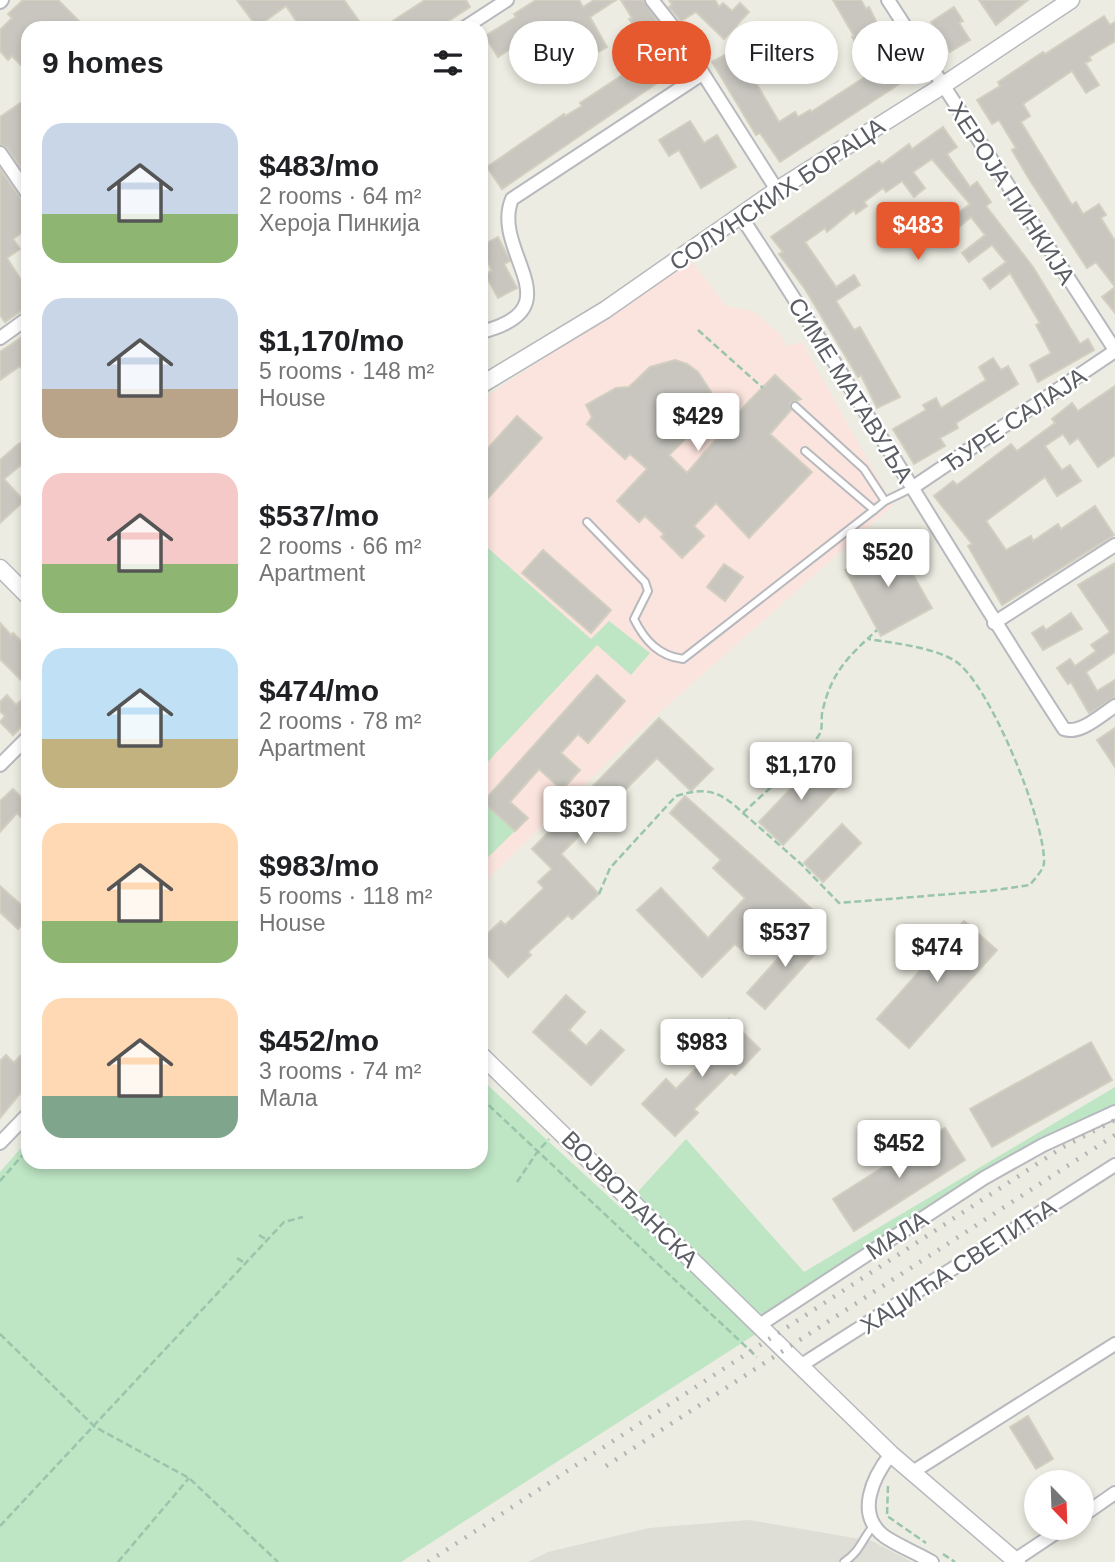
<!DOCTYPE html>
<html lang="en">
<head>
<meta charset="utf-8">
<style>
	:root { --surface:#fff; --page:#f2f2f2; --text:#202124; --muted:#757577; --accent:#e6582e }
	body { margin:0; font-family:Helvetica,sans-serif; background:var(--page); color:var(--text); height:100vh; display:flex; flex-direction:column; font-size:26px; white-space:nowrap }
	* { box-sizing:border-box; margin:0 }
	p { font-size:23px; color:var(--muted) }
	.icon { flex:none; width:38px; height:38px; fill:none; stroke:currentColor; stroke-width:2; stroke-linecap:round; stroke-linejoin:round }
	.map { position:relative; flex:1; overflow:hidden }
	.side { position:absolute; left:21px; top:21px; width:467px; height:1148px; display:flex; flex-direction:column; background:var(--surface); border-radius:21px; box-shadow:0 4px 10px #0003 }
	.side>* { flex:none }
	.guide { position:absolute; left:509px; top:21px; width:500px; height:63px; display:flex; gap:14px }
	.needle { width:46px; rotate:157deg }
	.tools { position:absolute; left:1024px; top:1470px; display:grid; gap:14px }
	.tools a { display:grid; place-items:center; width:70px; height:70px; border-radius:50%; background:var(--surface); box-shadow:0 4px 10px #0003; font-size:35px }
	.price { position:absolute; translate:-50% -60px; padding:0 16px; border-radius:7px; background:#fff; color:#222; font-size:23px; line-height:46px; filter:drop-shadow(0 2px 4px #0008) }
	.price::after { content:''; position:absolute; left:50%; top:42px; width:21px; height:16px; margin-left:-10px; background:inherit; clip-path:polygon(0 0,100% 0,50% 100%) }
	.price.active { background:var(--accent); color:#fff }
	ul { padding:0; list-style:none }
	li { display:flex; align-items:center; gap:21px; height:175px; padding:0 21px }
	li span { display:grid; place-items:center; flex:none; width:196px; height:140px; border-radius:21px; color:#555 }
	li>.icon { margin-inline-start:auto }
	span .icon { width:84px; height:84px; fill:#fffc; stroke-width:1 }
	li b { font-size:30px }
	h2 { display:flex; justify-content:space-between; align-items:center; height:84px; padding:0 21px; font-size:30px }
	.pill { padding:0 24px; border-radius:32px; background:var(--surface); box-shadow:0 4px 10px #0003; font-size:24px; line-height:63px }
	.pill.active { background:var(--accent); color:#fff }
	.map>svg:first-child { display:block }
	.industrial { fill:#deddd6 }
	.medical { fill:#fbe4dd }
	.green { fill:#bee5c4 }
	.building { fill:#c8c6bf; stroke:#d2cfc0; stroke-width:2 }
	.lines { fill:none; stroke-linecap:round; stroke-linejoin:round }
	.service-casing { stroke:#b7b9be; stroke-width:10 }
	.minor-casing { stroke:#b7b9be; stroke-width:16 }
	.tertiary-casing { stroke:#b7b9be; stroke-width:19 }
	.path { stroke:#98c5ab; stroke-width:2.5; stroke-dasharray:7 3.5; stroke-linecap:butt }
	.service { stroke:#fff; stroke-width:6 }
	.minor { stroke:#fff; stroke-width:12 }
	.tertiary { stroke:#fff; stroke-width:16 }
	.rail { stroke:#b3b4b4; stroke-width:4.5; stroke-dasharray:2 9; stroke-linecap:butt }
	.labels { text-anchor:middle; dominant-baseline:central; stroke-width:5; stroke-linejoin:round; paint-order:stroke }
	.street-label { font-size:24px; fill:#5a5d63; stroke:#fff }
</style>
</head>
<body>
<div class="map">
<svg width="1115" height="1562" viewBox="0 0 1115 1562">
	<rect width="100%" height="100%" fill="#edece2"/>
	<polygon class="industrial" points="749,1520 872,1541 912,1562 528,1562 548,1552 649,1528"/>
	<polygon class="medical" points="691,260 726,306 753,311 781,335 786,346 802,342 893,505 659,713 481,885 481,400"/>
	<g class="green">
		<polygon points="481,542 591,639 609,621 650,653 631,675 597,645 481,769"/>
		<polygon points="481,795 516,830 481,864"/>
		<polygon points="481,1079 622,1209 686,1139 804,1272 1115,1087 1115,1107 1078,1127 401,1562 0,1562 0,1172 28,1140 28,1162 481,1162"/>
	</g>
	<g class="building">
		<polygon points="23,0 58,0 79,21 72,28 28,28 28,72 12,56 8,60 0,51 0,30 12,18 8,14"/>
		<polygon points="237,0 344,0 364,28 301,28 286,6 257,27"/>
		<polygon points="425,0 466,0 470,7 438,28 382,28"/>
		<polygon points="536,0 579,0 583,7 594,0 616,0 590,17 607,47 589,57 578,37 551,54 532,24 514,35 532,63 522,68 510,49 498,57 485,36 516,17 514,14"/>
		<polygon points="621,0 643,0 663,29 658,32 682,66 502,189 487,167 564,114 565,116 582,106 580,103 651,56 634,32 637,30 629,19 632,18"/>
		<polygon points="669,0 715,0 719,7 723,3 732,11 740,3 749,12 724,39 696,12 681,21 669,7 672,5"/>
		<polygon points="833,0 861,0 866,9 869,7 881,31 910,77 780,162 760,133 756,135 712,62 751,41 764,64 770,61 776,71 756,83 779,122 795,112 798,117 810,110 811,112 868,75 866,72 872,68 852,37 854,36"/>
		<polygon points="979,0 1028,0 996,25"/>
		<polygon points="954,7 963,21 959,23 970,40 950,52 931,22"/>
		<polygon points="1104,16 1110,25 1115,22 1115,41 1089,57 1091,60 1085,63 1099,85 1086,93 1072,71 1023,104 1030,116 1021,122 1072,205 1076,202 1083,214 1099,204 1106,215 1101,218 1115,241 1115,313 1102,297 1115,287 1096,262 1087,268 1029,179 1012,150 1016,148 999,120 992,124 977,100 1000,86 998,82 1043,52 1045,54"/>
		<polygon points="28,98 28,178 7,148 0,144 0,117"/>
		<polygon points="690,121 704,143 717,135 736,167 701,188 679,150 669,156 659,140"/>
		<polygon points="943,127 957,147 947,154 970,187 977,182 991,202 986,206 1033,267 1080,344 1088,339 1094,350 1038,382 1030,365 1051,353 1036,325 1040,323 1010,273 990,289 983,279 1006,262 992,245 969,262 962,253 985,235 971,217 954,231 947,222 970,204 932,159 913,172 925,188 914,197 902,181 886,192 883,188 864,202 867,206 856,214 854,210 827,232 825,228 805,242 836,287 854,275 860,285 836,301 854,330 860,327 900,397 877,408 861,375 858,377 805,289 779,254 783,252 771,237 879,161 882,164 909,144 912,149"/>
		<polygon points="0,169 21,199 28,203 28,228 13,239 20,249 7,258 21,280 28,276 28,306 5,322 0,315"/>
		<polygon points="498,237 510,261 504,264 517,288 498,298 485,274 492,271 481,246"/>
		<polygon points="28,333 28,378 20,366 0,380 0,352"/>
		<polygon points="993,358 1001,370 1008,366 1018,384 956,423 958,428 940,438 945,446 914,464 893,429 926,410 923,405 936,398 941,408 986,380 979,367"/>
		<polygon points="675,360 687,364 698,372 711,392 709,412 704,421 669,455 687,473 749,401 775,375 801,399 790,403 791,410 770,434 812,472 749,538 716,503 694,526 704,536 682,558 661,537 664,534 645,516 639,522 617,501 647,469 630,454 625,459 587,424 592,417 586,405 616,388 629,387 650,367"/>
		<polygon points="1115,386 1115,455 1098,467 1078,438 1070,444 1063,434 1045,446 1062,470 1070,465 1081,481 1057,496 1045,477 986,521 1006,550 1031,536 1033,541 1058,524 1061,529 1095,506 1114,535 1002,605 968,546 972,544 934,496 953,481 957,485 1011,444 1017,451 1055,423 1052,419 1072,403 1078,411"/>
		<polygon points="517,416 542,438 481,506 481,456"/>
		<polygon points="28,439 28,459 4,479 24,501 0,523 0,460 17,445"/>
		<polygon points="895,543 932,608 881,636 845,570"/>
		<polygon points="543,550 611,610 591,633 522,573"/>
		<polygon points="1115,563 1115,652 1086,672 1097,691 1115,680 1115,697 1089,713 1071,682 1068,684 1057,668 1070,659 1075,666 1096,651 1091,645 1110,632 1078,585"/>
		<polygon points="724,564 743,577 725,601 707,587"/>
		<polygon points="1071,613 1082,629 1043,650 1032,633 1043,626 1046,630"/>
		<polygon points="0,623 11,635 13,633 28,648 28,687 0,659"/>
		<polygon points="597,675 625,701 588,743 578,734 561,753 580,770 562,790 539,769 510,802 528,818 515,831 483,802"/>
		<polygon points="28,694 28,720 13,735 0,722 5,716 0,711 0,702 7,695 16,705"/>
		<polygon points="659,718 713,769 691,791 657,758 561,854 599,894 572,919 568,915 528,952 531,955 508,977 481,949 481,940 501,921 505,925 544,888 538,882 552,869 532,849"/>
		<polygon points="1115,728 1115,767 1097,740"/>
		<polygon points="819,759 843,782 783,845 759,822"/>
		<polygon points="13,789 28,804 28,825 17,813 0,832 0,801"/>
		<polygon points="685,796 814,911 795,932 775,915 743,951 735,944 702,977 637,910 661,888 708,938 745,898 713,868 721,860 670,813"/>
		<polygon points="842,824 861,843 823,882 804,863"/>
		<polygon points="0,886 28,911 28,918 18,929 0,912"/>
		<polygon points="964,921 997,950 909,1048 877,1019"/>
		<polygon points="805,928 823,945 765,1009 747,993"/>
		<polygon points="566,995 585,1012 569,1030 586,1046 601,1030 624,1050 591,1085 533,1032"/>
		<polygon points="729,1019 760,1049 735,1075 731,1072 694,1109 698,1113 675,1136 642,1104 666,1079 676,1089 716,1048 708,1041"/>
		<polygon points="1091,1042 1112,1080 992,1147 970,1109"/>
		<polygon points="6,1055 14,1063 20,1056 28,1063 28,1084 0,1118 0,1061"/>
		<polygon points="945,1128 965,1160 854,1231 833,1199"/>
		<polygon points="1028,1416 1053,1459 1036,1469 1010,1427"/>
	</g>
	<g class="lines">
		<g class="service-casing">
			<g id="service">
				<polyline points="795,406 864,469 885,501"/>
				<polyline points="805,451 874,510"/>
				<path d="M587,522L645,582L648,591L634,619C645,641 659,656 683,659L874,510L885,501L912,488"/>
				<path d="M844,1562C860,1552 862,1539 874,1525"/>
			</g>
		</g>
		<g class="minor-casing">
			<g id="minor">
				<polyline points="652,0 674,28 777,190"/>
				<polyline points="888,0 1115,350"/>
				<polyline points="0,2 2,0"/>
				<polyline points="464,28 507,0"/>
				<polyline points="0,153 28,194"/>
				<path d="M740,215C852,384 953,559 1064,729C1080,735 1101,715 1115,706"/>
				<path d="M481,332C577,308 490,252 512,199L702,74"/>
				<polyline points="0,338 28,318"/>
				<polyline points="912,488 1115,351"/>
				<polyline points="994,623 1115,545"/>
				<polyline points="0,765 28,737"/>
				<polyline points="0,1143 28,1114"/>
				<polyline points="758,1326 984,1178 1043,1145 1115,1112"/>
				<polyline points="800,1366 1115,1165"/>
				<path d="M891,1454C873,1477 855,1514 884,1536C898,1546 917,1553 932,1562"/>
				<polyline points="911,1473 1115,1344"/>
				<polyline points="1082,1516 1115,1493"/>
				<polyline points="1015,1560 1063,1528"/>
			</g>
		</g>
		<g class="tertiary-casing">
			<g id="tertiary">
				<polyline points="481,385 605,310 777,190 942,86 1071,0"/>
				<polyline points="0,568 28,596"/>
				<polyline points="481,1055 891,1454 1017,1562"/>
			</g>
		</g>
		<g class="path">
			<polyline points="698,330 763,388"/>
			<path d="M743,813L801,864L839,903L988,891L1030,885C1035,878 1043,871 1044,863C1046,823 989,682 955,661C933,647 893,643 868,639"/>
			<path d="M599,894L610,868L676,796C708,786 721,792 743,813C769,788 799,765 819,735C824,728 820,717 823,709C832,671 850,655 877,630"/>
			<polyline points="481,1098 757,1357"/>
			<polyline points="0,1181 28,1149"/>
			<polyline points="517,1182 538,1151 549,1139"/>
			<polyline points="259,1235 267,1240"/>
			<polyline points="237,1258 246,1264"/>
			<polyline points="0,1334 95,1427 189,1478 278,1562"/>
			<polyline points="888,1486 887,1516 926,1543"/>
			<polyline points="0,1526 284,1222 303,1217"/>
			<polyline points="943,1554 955,1562"/>
			<polyline points="118,1562 189,1478"/>
		</g>
		<use href="#service" class="service"/>
		<use href="#minor" class="minor"/>
		<use href="#tertiary" class="tertiary"/>
		<g class="rail">
			<polyline points="606,1466 1115,1135"/>
			<polyline points="428,1562 1063,1147 1115,1120"/>
		</g>
	</g>
	<g class="labels">
		<g class="street-label">
			<text transform="translate(1012 193) rotate(57)">ХЕРОЈА ПИНКИЈА</text>
			<text transform="translate(777 194) rotate(-34)">СОЛУНСКИХ БОРАЦА</text>
			<text transform="translate(851 390) rotate(58)">СИМЕ МАТАВУЉА</text>
			<text transform="translate(1014 420) rotate(-34)">ЂУРЕ САЛАЈА</text>
			<text transform="translate(630 1199) rotate(45)">ВОЈВОЂАНСКА</text>
			<text transform="translate(897 1235) rotate(-33)">МАЛА</text>
			<text transform="translate(958 1266) rotate(-33)">ХАЏИЋА СВЕТИЋА</text>
		</g>
	</g>
</svg>
<div class="tools">
<a><svg class="needle" viewBox="-14 -14 28 28"><path d="M0-13l5 13h-10z" fill="#e53935"/><path d="M0 13l5-13h-10z" fill="#757577"/></svg></a>
</div>
<b class="price active" style="left:918px;top:262px">$483</b>
<b class="price" style="left:698px;top:453px">$429</b>
<b class="price" style="left:888px;top:589px">$520</b>
<b class="price" style="left:801px;top:802px">$1,170</b>
<b class="price" style="left:585px;top:846px">$307</b>
<b class="price" style="left:785px;top:969px">$537</b>
<b class="price" style="left:937px;top:984px">$474</b>
<b class="price" style="left:702px;top:1079px">$983</b>
<b class="price" style="left:899px;top:1180px">$452</b>
<div class="guide">
<a class="pill">Buy</a>
<a class="pill active">Rent</a>
<a class="pill">Filters</a>
<a class="pill">New</a>
</div>
<section class="side">
<h2>9 homes<svg class="icon" aria-label="filters" viewBox="0 0 24 24"><path d="M4 7h16M4 17h16"/><circle cx="9" cy="7" r="2"/><circle cx="15" cy="17" r="2"/></svg></h2>
<ul>
<li><span style="background:linear-gradient(#c9d6e8 65%,#8fb573 0)"><svg class="icon" aria-label="home" viewBox="0 0 24 24"><path d="M3 11l9-7 9 7M6 9v11h12V9"/></svg></span><div><b>$483/mo</b><p>2 rooms · 64 m²</p><p>Хероја Пинкија</p></div></li>
<li><span style="background:linear-gradient(#c9d6e8 65%,#b9a48a 0)"><svg class="icon" aria-label="home" viewBox="0 0 24 24"><path d="M3 11l9-7 9 7M6 9v11h12V9"/></svg></span><div><b>$1,170/mo</b><p>5 rooms · 148 m²</p><p>House</p></div></li>
<li><span style="background:linear-gradient(#f6c9c9 65%,#8fb573 0)"><svg class="icon" aria-label="home" viewBox="0 0 24 24"><path d="M3 11l9-7 9 7M6 9v11h12V9"/></svg></span><div><b>$537/mo</b><p>2 rooms · 66 m²</p><p>Apartment</p></div></li>
<li><span style="background:linear-gradient(#bfe0f5 65%,#c2b280 0)"><svg class="icon" aria-label="home" viewBox="0 0 24 24"><path d="M3 11l9-7 9 7M6 9v11h12V9"/></svg></span><div><b>$474/mo</b><p>2 rooms · 78 m²</p><p>Apartment</p></div></li>
<li><span style="background:linear-gradient(#ffd9b3 70%,#8fb573 0)"><svg class="icon" aria-label="home" viewBox="0 0 24 24"><path d="M3 11l9-7 9 7M6 9v11h12V9"/></svg></span><div><b>$983/mo</b><p>5 rooms · 118 m²</p><p>House</p></div></li>
<li><span style="background:linear-gradient(#ffd9b3 70%,#7fa58c 0)"><svg class="icon" aria-label="home" viewBox="0 0 24 24"><path d="M3 11l9-7 9 7M6 9v11h12V9"/></svg></span><div><b>$452/mo</b><p>3 rooms · 74 m²</p><p>Мала</p></div></li>
</ul>
</section>
</div>
</body>
</html>
